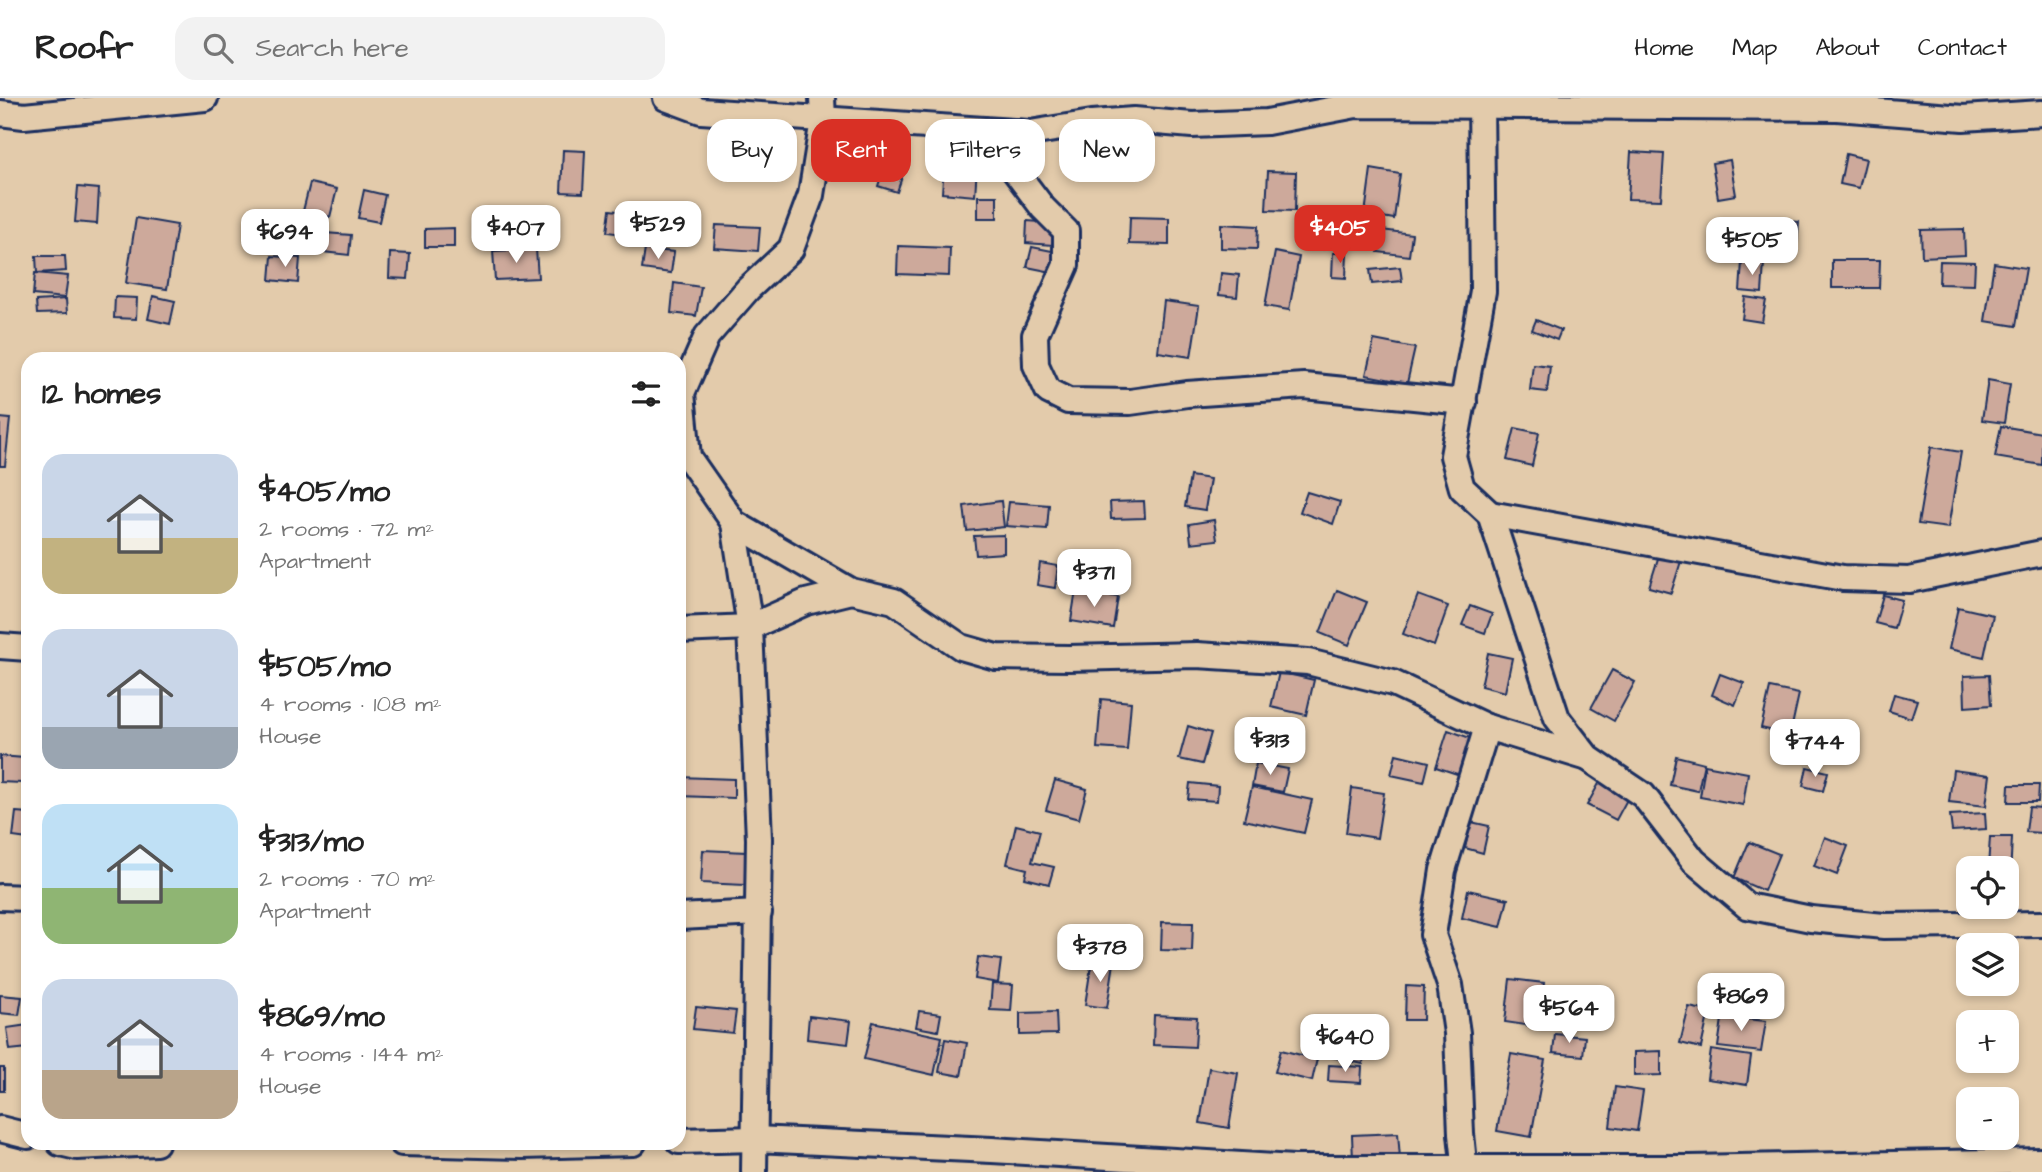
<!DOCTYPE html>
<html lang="en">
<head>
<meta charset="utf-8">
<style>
	:root { --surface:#fff; --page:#f2f2f2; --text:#222; --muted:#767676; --line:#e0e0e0; --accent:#d93025 }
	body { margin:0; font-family:"Architects Daughter",sans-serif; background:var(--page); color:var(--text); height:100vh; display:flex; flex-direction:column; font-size:26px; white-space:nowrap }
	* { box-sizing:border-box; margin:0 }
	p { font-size:23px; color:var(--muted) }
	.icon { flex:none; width:38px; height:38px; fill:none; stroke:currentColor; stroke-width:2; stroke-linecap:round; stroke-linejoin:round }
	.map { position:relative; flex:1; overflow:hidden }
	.panel { position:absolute; left:21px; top:254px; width:665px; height:798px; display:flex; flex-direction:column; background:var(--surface); border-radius:21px; box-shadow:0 4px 10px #0003 }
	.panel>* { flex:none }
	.guide { position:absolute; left:707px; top:21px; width:665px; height:63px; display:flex; gap:14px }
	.tools { position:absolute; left:1956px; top:758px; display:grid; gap:14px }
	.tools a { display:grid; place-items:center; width:63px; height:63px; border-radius:14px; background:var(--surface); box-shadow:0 4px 10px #0003; font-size:35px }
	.price { position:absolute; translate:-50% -60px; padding:0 16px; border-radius:14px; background:#fff; color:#222; font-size:23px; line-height:46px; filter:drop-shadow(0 2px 4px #0008) }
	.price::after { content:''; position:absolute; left:50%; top:42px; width:21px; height:16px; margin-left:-10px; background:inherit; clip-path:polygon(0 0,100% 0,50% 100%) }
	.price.current { background:var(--accent); color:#fff }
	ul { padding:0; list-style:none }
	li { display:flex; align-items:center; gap:21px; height:175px; padding:0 21px }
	li span { display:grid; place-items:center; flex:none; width:196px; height:140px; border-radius:21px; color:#555 }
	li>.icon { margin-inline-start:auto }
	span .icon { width:84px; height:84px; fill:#fffc; stroke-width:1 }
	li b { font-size:30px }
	h2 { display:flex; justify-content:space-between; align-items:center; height:84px; padding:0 21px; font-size:30px }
	.chip { padding:0 24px; border-radius:21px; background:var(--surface); box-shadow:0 4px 10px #0003; font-size:24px; line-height:63px }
	.chip.current { background:var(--accent); color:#fff }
	header { display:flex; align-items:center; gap:42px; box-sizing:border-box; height:98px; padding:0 35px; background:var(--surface); border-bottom:2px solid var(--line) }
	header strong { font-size:33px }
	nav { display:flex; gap:38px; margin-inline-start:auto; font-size:24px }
	.search { width:490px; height:63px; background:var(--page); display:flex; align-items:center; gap:18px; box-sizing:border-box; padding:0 24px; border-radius:21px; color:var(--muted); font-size:26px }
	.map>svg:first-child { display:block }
	.building { fill:#cda99b; stroke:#1b2f5e; stroke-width:2 }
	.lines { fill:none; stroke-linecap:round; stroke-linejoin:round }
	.street-casing { stroke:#1b2f5e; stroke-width:30 }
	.street { stroke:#e3cbab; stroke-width:24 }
</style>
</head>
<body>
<header>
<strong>Roofr</strong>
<div class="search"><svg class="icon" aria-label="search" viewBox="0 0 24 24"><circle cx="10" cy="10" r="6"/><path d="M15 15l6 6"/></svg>Search here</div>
<nav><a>Home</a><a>Map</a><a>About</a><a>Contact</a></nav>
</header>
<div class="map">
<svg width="2042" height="1074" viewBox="0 0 2042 1074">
	<rect width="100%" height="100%" fill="#e3cbab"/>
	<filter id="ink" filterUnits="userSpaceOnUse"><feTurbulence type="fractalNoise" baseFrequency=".0143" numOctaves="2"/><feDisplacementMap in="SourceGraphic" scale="14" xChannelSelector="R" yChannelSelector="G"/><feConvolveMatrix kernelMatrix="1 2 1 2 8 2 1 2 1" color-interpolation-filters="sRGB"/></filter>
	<g filter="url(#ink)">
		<g class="building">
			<polygon points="945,51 978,53 975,98 942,95"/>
			<polygon points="563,52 585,53 583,95 561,94"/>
			<polygon points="1631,54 1664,56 1661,102 1628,101"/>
			<polygon points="1846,56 1866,61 1859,90 1840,86"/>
			<polygon points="1730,62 1736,97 1718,100 1712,65"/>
			<polygon points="885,67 904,73 897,94 878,88"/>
			<polygon points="1371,71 1400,76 1394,121 1365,116"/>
			<polygon points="1268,73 1296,74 1295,113 1266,112"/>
			<polygon points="310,85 337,91 330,119 303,113"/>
			<polygon points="78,89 99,91 97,126 75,124"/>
			<polygon points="364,92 385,97 379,124 358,120"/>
			<rect x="978" y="98" width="19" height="22"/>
			<polygon points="610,112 650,117 646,139 607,134"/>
			<polygon points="1130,119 1169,120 1169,147 1129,146"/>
			<polygon points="136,120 177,127 167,191 126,185"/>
			<polygon points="1753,120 1799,124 1796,158 1750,154"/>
			<polygon points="1027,123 1054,125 1053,147 1026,145"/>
			<polygon points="1221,126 1258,128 1257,151 1221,150"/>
			<polygon points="716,127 760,129 758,153 714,150"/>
			<polygon points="454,130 454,149 425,149 425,131"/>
			<polygon points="1306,130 1325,133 1323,151 1303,148"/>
			<polygon points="1964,131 1965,157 1922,159 1921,132"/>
			<polygon points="1382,132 1412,136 1409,158 1378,154"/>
			<polygon points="325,135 351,137 349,157 323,154"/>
			<polygon points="898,148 950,150 949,178 897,176"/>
			<polygon points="1032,149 1057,154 1052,174 1027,169"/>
			<polygon points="536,151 538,180 495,182 493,153"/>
			<polygon points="645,151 674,154 671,175 642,171"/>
			<polygon points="1275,154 1299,159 1289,212 1265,208"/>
			<polygon points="390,155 410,156 408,181 389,180"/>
			<polygon points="1333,155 1347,155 1346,180 1332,179"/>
			<polygon points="36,158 65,158 66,173 37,175"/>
			<polygon points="272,158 300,160 298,185 270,182"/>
			<polygon points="1832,162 1880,162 1879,190 1832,190"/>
			<polygon points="1940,163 1975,164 1974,187 1939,186"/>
			<polygon points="1742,164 1764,165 1762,195 1740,193"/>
			<polygon points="1994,165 2026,170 2016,228 1985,223"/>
			<polygon points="1400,169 1402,183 1372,186 1370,172"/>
			<polygon points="35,175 68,178 65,200 33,197"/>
			<polygon points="1221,175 1239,177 1237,199 1219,197"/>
			<polygon points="674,185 701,189 696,218 671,215"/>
			<polygon points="153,198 175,203 170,226 148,221"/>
			<polygon points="115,199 137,200 136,221 114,220"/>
			<polygon points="1745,199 1766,202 1762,224 1742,221"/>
			<polygon points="66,201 67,215 37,216 36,203"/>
			<polygon points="1164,203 1199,208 1191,259 1158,254"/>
			<polygon points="1536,222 1561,232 1557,242 1532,232"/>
			<polygon points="1374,242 1415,250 1407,285 1366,277"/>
			<polygon points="1533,266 1550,268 1547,294 1530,292"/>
			<polygon points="1988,282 2010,286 2004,325 1982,322"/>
			<polygon points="0,320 10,321 5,368 0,368"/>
			<polygon points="2001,328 2042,335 2042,367 1995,359"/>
			<polygon points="1515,330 1539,335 1532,368 1507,362"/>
			<polygon points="1931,349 1961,354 1948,430 1918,426"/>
			<polygon points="1190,378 1210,381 1205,412 1185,409"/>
			<polygon points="1307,394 1340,404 1333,426 1300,414"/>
			<polygon points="1001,403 1004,429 967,433 964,408"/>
			<polygon points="1144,403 1145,420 1111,421 1110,404"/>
			<polygon points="1009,404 1049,407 1047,431 1006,428"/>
			<polygon points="1214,422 1217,442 1191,445 1189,426"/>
			<polygon points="1004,437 1004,455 976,457 974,438"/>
			<polygon points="1661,451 1683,457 1671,495 1649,489"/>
			<polygon points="1040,465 1058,468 1055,490 1037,487"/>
			<polygon points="1076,492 1118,499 1113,530 1071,523"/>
			<polygon points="1337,492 1367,504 1349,547 1320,535"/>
			<polygon points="1418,497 1448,508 1434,548 1403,536"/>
			<polygon points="1883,497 1902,502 1894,530 1875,525"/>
			<polygon points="1470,508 1492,516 1485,535 1462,527"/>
			<polygon points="1958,509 1993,517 1984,559 1949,551"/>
			<polygon points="1488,555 1512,560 1505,594 1481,588"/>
			<polygon points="1612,572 1635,584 1614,623 1591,610"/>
			<polygon points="1279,574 1314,582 1306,617 1271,609"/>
			<polygon points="1720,576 1744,585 1735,607 1712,597"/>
			<polygon points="1989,577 1991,607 1965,609 1964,578"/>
			<polygon points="1770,590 1799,596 1790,637 1761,630"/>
			<polygon points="1894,596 1917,602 1911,620 1889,613"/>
			<polygon points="1101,601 1131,604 1127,652 1097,650"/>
			<polygon points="1188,628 1211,635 1202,666 1179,661"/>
			<polygon points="22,629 28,629 28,659 24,660"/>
			<polygon points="1448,632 1473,641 1460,677 1436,669"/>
			<polygon points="1396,656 1429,664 1424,684 1391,677"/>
			<polygon points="0,658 24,660 22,685 0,684"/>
			<polygon points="1676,658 1704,665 1698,693 1670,687"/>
			<polygon points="1256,665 1288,671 1283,694 1252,688"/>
			<polygon points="1705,667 1748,675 1743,707 1700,699"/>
			<polygon points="1807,669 1828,674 1823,693 1803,688"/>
			<polygon points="1953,672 1990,677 1986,708 1949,704"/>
			<polygon points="679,679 734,681 734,700 679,698"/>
			<polygon points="1602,680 1630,696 1616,722 1587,707"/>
			<polygon points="1055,682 1087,691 1079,721 1046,712"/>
			<polygon points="1190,685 1218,688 1217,703 1188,701"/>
			<polygon points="2009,687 2039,687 2038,704 2008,704"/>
			<polygon points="1252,689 1312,702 1304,735 1244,722"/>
			<polygon points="1352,690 1384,695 1377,740 1346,735"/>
			<polygon points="2029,709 2042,710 2042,735 2026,734"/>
			<polygon points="16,714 28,715 28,741 13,739"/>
			<polygon points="1985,715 1986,731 1952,733 1950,717"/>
			<polygon points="1471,724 1489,728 1483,755 1465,750"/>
			<polygon points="1016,727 1040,733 1032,764 1054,769 1049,786 1025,780 1027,771 1007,766"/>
			<polygon points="1825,739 1848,748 1837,777 1814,768"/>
			<polygon points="1990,739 2012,739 2009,801 2007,800 2007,770 1988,770"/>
			<polygon points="1749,744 1779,756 1764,793 1734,780"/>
			<polygon points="703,752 746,754 745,787 701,785"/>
			<polygon points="1468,792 1508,801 1501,829 1462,820"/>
			<polygon points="1162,824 1193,825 1192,853 1161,852"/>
			<polygon points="978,859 1001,862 998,885 975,881"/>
			<polygon points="1092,862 1114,865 1107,910 1085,907"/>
			<polygon points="1510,881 1544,885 1539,929 1505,924"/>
			<polygon points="992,886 1013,887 1011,913 990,912"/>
			<polygon points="1406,888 1424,889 1423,922 1405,922"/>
			<polygon points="0,897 22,899 19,917 0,915"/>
			<polygon points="696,909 736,913 733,935 693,931"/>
			<polygon points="1689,909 1709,913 1701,950 1680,945"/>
			<polygon points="919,913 941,916 938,933 916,929"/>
			<polygon points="1056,914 1057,936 1020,937 1020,915"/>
			<polygon points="1723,914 1747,917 1747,921 1766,923 1761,954 1718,949"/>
			<polygon points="1154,917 1197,919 1195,949 1153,947"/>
			<polygon points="809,918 851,923 848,946 807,941"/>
			<polygon points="873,924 942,939 934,977 864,961"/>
			<polygon points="28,927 28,950 10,952 7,930"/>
			<polygon points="1329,927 1369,936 1363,966 1323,957"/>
			<polygon points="1555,936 1585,939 1583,958 1553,955"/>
			<polygon points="945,941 967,945 961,978 939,974"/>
			<polygon points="1281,952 1317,961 1312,983 1275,974"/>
			<polygon points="1711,952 1751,958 1747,987 1707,981"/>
			<polygon points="1661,953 1661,977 1634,978 1634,954"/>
			<polygon points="1511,956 1545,962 1531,1039 1497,1033"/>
			<polygon points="1329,967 1362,969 1361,985 1328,983"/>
			<rect x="0" y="970" width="4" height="23"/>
			<polygon points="1209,970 1238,975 1229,1030 1200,1025"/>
			<polygon points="1615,989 1643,993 1637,1033 1610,1029"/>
			<polygon points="1398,1035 1400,1060 1353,1062 1352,1037"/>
		</g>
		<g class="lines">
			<g class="street-casing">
				<g id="street">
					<polyline points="666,0 701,13 1030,35 1092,25 1134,22 1192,27 1267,24 1356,7 1837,10 1963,20 2042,15"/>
					<polyline points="822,0 823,22 811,97 791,151 748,191 707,238 682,295 688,359 734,425 851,493 894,503 961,549 996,559 1069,560 1197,557 1308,564 1393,585 1487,629 1588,660"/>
					<polyline points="1481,0 1483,193 1453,358 1462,390 1490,416 1557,620 1588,660 1643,697 1694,763 1747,808 1811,821 1884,828 2042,826"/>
					<polyline points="0,15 24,18 205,0"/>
					<polyline points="984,32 1043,110 1066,133 1066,167 1035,237 1036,267 1048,293 1068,303 1130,304 1187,296 1304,288 1464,304"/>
					<polyline points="1490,416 1843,480 1909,482 2042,455"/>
					<polyline points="734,425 750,529 759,741 754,1074"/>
					<polyline points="679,532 750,529 806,504 851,493"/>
					<polyline points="0,548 28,550"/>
					<polyline points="0,799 28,800"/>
					<polyline points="679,819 759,815"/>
					<polyline points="0,1031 28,1038"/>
					<polyline points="679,1043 755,1041 992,1052 1294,1070 1690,1070 2042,1063"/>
					<polyline points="60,1045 77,1049 156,1045"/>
					<polyline points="402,1045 522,1048 633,1045"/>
					<polyline points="1465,1074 1461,1036 1457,935 1450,887 1433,837 1443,772 1487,629"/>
				</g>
			</g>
			<use href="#street" class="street"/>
		</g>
	</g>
</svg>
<div class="tools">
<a><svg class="icon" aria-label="locate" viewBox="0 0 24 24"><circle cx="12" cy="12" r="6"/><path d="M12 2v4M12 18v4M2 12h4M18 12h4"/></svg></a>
<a><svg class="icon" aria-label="layers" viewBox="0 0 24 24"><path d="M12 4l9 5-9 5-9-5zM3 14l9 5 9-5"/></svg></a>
<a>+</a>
<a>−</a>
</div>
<b class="price" style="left:658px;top:163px">$529</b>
<b class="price" style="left:516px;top:167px">$407</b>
<b class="price current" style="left:1340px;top:167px">$405</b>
<b class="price" style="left:285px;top:171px">$694</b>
<b class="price" style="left:1752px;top:179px">$505</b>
<b class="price" style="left:1094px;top:511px">$371</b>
<b class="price" style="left:1270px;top:679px">$313</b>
<b class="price" style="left:1815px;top:681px">$744</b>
<b class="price" style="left:1100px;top:886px">$378</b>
<b class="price" style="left:1741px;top:935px">$869</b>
<b class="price" style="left:1569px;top:947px">$564</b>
<b class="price" style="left:1345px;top:976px">$640</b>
<div class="guide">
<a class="chip">Buy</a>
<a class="chip current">Rent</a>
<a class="chip">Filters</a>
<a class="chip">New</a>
</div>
<section class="panel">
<h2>12 homes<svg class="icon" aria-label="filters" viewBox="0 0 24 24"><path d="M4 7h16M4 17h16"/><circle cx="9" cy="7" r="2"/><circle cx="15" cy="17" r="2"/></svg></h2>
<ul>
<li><span style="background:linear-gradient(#c9d6e8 60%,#c2b280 0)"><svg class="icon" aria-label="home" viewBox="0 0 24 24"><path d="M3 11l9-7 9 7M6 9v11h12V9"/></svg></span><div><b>$405/mo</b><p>2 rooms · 72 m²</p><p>Apartment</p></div></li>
<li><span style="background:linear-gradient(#c9d6e8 70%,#9aa5b1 0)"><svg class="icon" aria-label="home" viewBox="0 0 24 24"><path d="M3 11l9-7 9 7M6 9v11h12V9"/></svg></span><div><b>$505/mo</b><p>4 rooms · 108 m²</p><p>House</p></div></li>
<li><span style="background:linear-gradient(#bfe0f5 60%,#8fb573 0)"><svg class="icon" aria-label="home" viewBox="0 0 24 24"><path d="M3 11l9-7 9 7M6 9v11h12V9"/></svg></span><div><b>$313/mo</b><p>2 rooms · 70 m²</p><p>Apartment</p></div></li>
<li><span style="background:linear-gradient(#c9d6e8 65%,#b9a48a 0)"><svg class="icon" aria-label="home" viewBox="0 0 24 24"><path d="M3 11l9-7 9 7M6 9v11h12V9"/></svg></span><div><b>$869/mo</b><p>4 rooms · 144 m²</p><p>House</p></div></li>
</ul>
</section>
</div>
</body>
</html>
